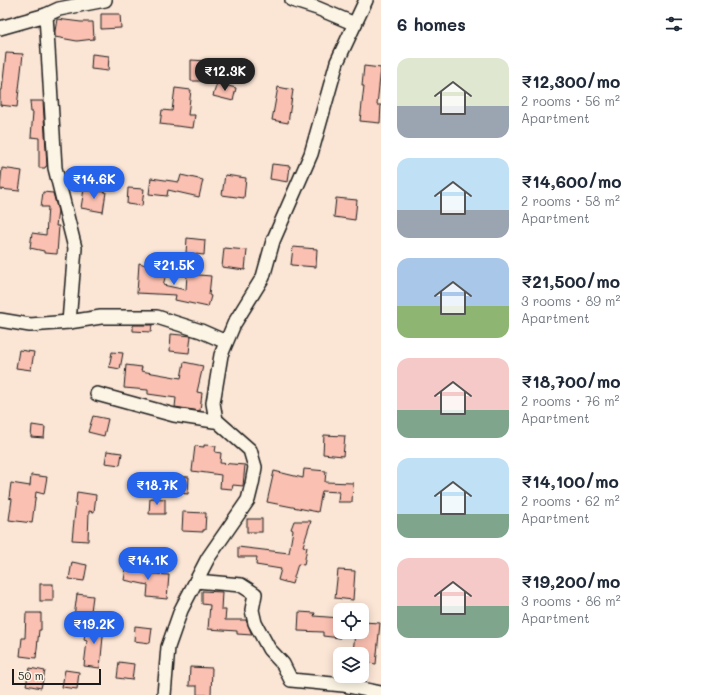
<!DOCTYPE html>
<html lang="en">
<head>
<meta charset="utf-8">
<style>
	:root { --surface:#fff; --page:#f6f6f7; --text:#1f2937; --muted:#747a83; --accent:#2563eb }
	body { margin:0; font-family:Mali,sans-serif; background:var(--page); color:var(--text); height:100vh; display:flex; flex-direction:column; font-size:15px; white-space:nowrap }
	* { box-sizing:border-box; margin:0 }
	p { font-size:13px; color:var(--muted) }
	.icon { flex:none; width:22px; height:22px; fill:none; stroke:currentColor; stroke-width:2; stroke-linecap:round; stroke-linejoin:round }
	.map { position:relative; flex:1; overflow:hidden }
	.drawer { display:flex; flex-direction:column; background:var(--surface); width:320px }
	.drawer>* { flex:none }
	.tools { position:absolute; left:333px; top:603px; display:grid; gap:8px }
	.tools a { display:grid; place-items:center; width:36px; height:36px; border-radius:8px; background:var(--surface); box-shadow:0 2px 10px #0003; font-size:20px }
	.scale { position:absolute; left:12px; bottom:10px; width:89px; box-sizing:border-box; padding-left:4px; border:2px solid #1c1c1c; border-top:0; font-size:11px; line-height:14px; white-space:nowrap; color:#1c1c1c; -webkit-text-stroke:3px #fcf5e5; paint-order:stroke }
	.price { position:absolute; translate:-50% -34px; padding:0 9px; border-radius:14px; background:var(--accent); color:#fff; font-size:13px; line-height:26px; filter:drop-shadow(0 1px 2px #0008) }
	.price::after { content:''; position:absolute; left:50%; top:24px; width:12px; height:9px; margin-left:-6px; background:inherit; clip-path:polygon(0 0,100% 0,50% 100%) }
	.price.current { background:#222; color:#fff }
	ul { padding:0; list-style:none }
	li { display:flex; align-items:center; gap:12px; height:100px; padding:0 16px }
	li span { display:grid; place-items:center; flex:none; width:112px; height:80px; border-radius:12px; color:#555 }
	li>.icon { margin-inline-start:auto }
	span .icon { width:48px; height:48px; fill:#fffc; stroke-width:1 }
	li b { font-size:17px }
	h2 { display:flex; justify-content:space-between; align-items:center; height:48px; padding:0 16px; font-size:17px }
	main { display:flex; flex:1; min-height:0 }
	.map>svg:first-child { display:block }
	.building { fill:#fac0b1; stroke:#1c1c1c }
	.lines { fill:none; stroke-linecap:round; stroke-linejoin:round }
	.minor-casing { stroke:#1c1c1c; stroke-width:16 }
	.minor { stroke:#fcf5e5; stroke-width:13 }
</style>
</head>
<body>
<main>
<div class="map">
<svg width="381" height="695" viewBox="0 0 381 695">
	<rect width="100%" height="100%" fill="#fbe5d5"/>
	<filter id="ink" filterUnits="userSpaceOnUse"><feTurbulence type="fractalNoise" baseFrequency=".025" numOctaves="2"/><feDisplacementMap in="SourceGraphic" scale="8" xChannelSelector="R" yChannelSelector="G"/><feConvolveMatrix kernelMatrix="1 2 1 2 8 2 1 2 1" color-interpolation-filters="sRGB"/></filter>
	<g filter="url(#ink)">
		<g class="building">
			<polygon points="101,14 120,14 121,28 101,29"/>
			<polygon points="57,19 81,22 93,22 94,39 77,41 55,37 55,31"/>
			<polygon points="6,53 23,54 17,107 0,105 0,90 2,90"/>
			<polygon points="92,54 109,56 108,71 91,69"/>
			<polygon points="191,60 208,61 208,81 191,81"/>
			<polygon points="364,66 381,68 377,105 381,105 380,123 360,121 364,86 362,86"/>
			<polygon points="217,83 236,88 233,101 213,96"/>
			<polygon points="278,87 293,90 288,123 272,120"/>
			<polygon points="175,88 191,90 188,115 195,115 193,128 160,124 162,110 172,111"/>
			<polygon points="30,101 43,101 47,166 46,166 45,168 39,168 39,138 31,137 33,112 31,112"/>
			<polygon points="272,164 290,166 288,182 270,179"/>
			<polygon points="2,168 22,171 19,191 0,189"/>
			<polygon points="181,175 203,180 199,197 168,190 167,196 149,194 151,178 179,182"/>
			<polygon points="225,175 246,178 244,198 222,195"/>
			<polygon points="128,188 144,189 142,206 127,204"/>
			<polygon points="84,189 106,192 103,212 81,208"/>
			<polygon points="43,192 53,193 58,211 56,226 59,226 57,254 44,253 44,251 30,248 32,233 46,235 48,207 41,207"/>
			<polygon points="336,198 357,200 355,220 334,217"/>
			<polygon points="187,238 205,240 204,255 186,253"/>
			<polygon points="293,247 317,249 316,267 291,265"/>
			<polygon points="224,248 247,250 245,270 222,267"/>
			<polygon points="139,263 167,271 163,285 186,290 187,274 211,276 209,295 211,296 208,307 175,300 176,295 137,293"/>
			<polygon points="133,325 152,325 151,332 133,331"/>
			<polygon points="171,334 191,336 189,353 170,351"/>
			<polygon points="19,350 34,352 31,370 16,368"/>
			<polygon points="112,352 123,353 120,369 109,367"/>
			<polygon points="184,362 203,366 197,392 202,393 200,411 175,407 176,398 148,394 148,390 124,388 126,365 142,367 141,371 181,378"/>
			<polygon points="93,416 108,419 104,436 88,432"/>
			<polygon points="32,425 45,427 44,438 31,437"/>
			<polygon points="324,435 345,436 343,456 323,454"/>
			<polygon points="204,445 216,446 215,452 221,453 220,463 245,465 243,486 233,485 232,489 220,488 221,475 192,471 195,446 204,447"/>
			<polygon points="107,451 122,453 120,465 105,463"/>
			<polygon points="304,469 326,471 325,482 353,483 352,502 338,502 339,492 322,491 318,512 267,502 274,471 303,478"/>
			<polygon points="31,475 47,477 44,494 36,492 32,523 9,520 12,499 9,498 11,483 30,486"/>
			<polygon points="172,476 189,477 188,494 171,492"/>
			<polygon points="77,492 96,495 94,512 89,511 88,541 72,540"/>
			<polygon points="150,498 165,499 165,514 149,514"/>
			<polygon points="183,512 206,513 205,530 203,530 203,532 182,531"/>
			<rect x="247" y="519" width="15" height="13"/>
			<polygon points="294,521 311,521 303,546 307,547 304,565 298,564 292,584 278,580 281,569 256,565 257,557 238,557 238,547 289,553 293,530 291,529"/>
			<polygon points="72,562 87,565 84,581 69,579"/>
			<polygon points="127,563 143,566 142,573 169,575 167,599 147,597 148,585 124,580"/>
			<polygon points="338,570 355,571 353,600 335,598"/>
			<rect x="40" y="584" width="13" height="17"/>
			<polygon points="202,591 222,592 221,610 226,610 225,620 246,620 252,635 237,634 237,631 208,629 210,605 202,604"/>
			<polygon points="77,594 93,596 90,619 74,617"/>
			<polygon points="299,612 315,613 314,616 340,618 340,638 323,636 323,632 298,631"/>
			<polygon points="26,613 41,613 41,630 39,630 36,658 20,656 22,638 25,638"/>
			<polygon points="362,622 380,623 376,664 362,662 362,654 353,654 355,632 362,632"/>
			<polygon points="86,624 104,626 100,668 84,666 87,641 84,640"/>
			<polygon points="135,626 152,628 150,643 134,641"/>
			<polygon points="119,662 134,664 132,680 117,678"/>
			<polygon points="190,667 212,668 211,695 197,695 197,686 189,686"/>
			<polygon points="30,668 45,671 41,688 26,685"/>
			<polygon points="65,670 79,672 77,689 62,687"/>
		</g>
		<g class="lines">
			<g class="minor-casing">
				<g id="minor">
					<polyline points="292,0 317,8 355,24"/>
					<polyline points="46,15 55,168 75,248 69,322"/>
					<polyline points="0,28 46,15 59,9 105,0"/>
					<polyline points="0,320 30,325 69,322 101,317 157,317 201,331 226,342"/>
					<polyline points="97,394 174,415 214,421 216,420"/>
					<polyline points="196,581 241,585 255,594 252,610 255,623 269,649 283,664 291,680 343,685 381,693"/>
					<polyline points="164,695 168,647 181,610 208,558 248,500 252,484 255,467 250,450 216,420 213,403 221,355 234,324 263,277 273,241 311,154 337,62 366,0"/>
				</g>
			</g>
			<use href="#minor" class="minor"/>
		</g>
	</g>
</svg>
<div class="tools">
<a><svg class="icon" aria-label="locate" viewBox="0 0 24 24"><circle cx="12" cy="12" r="6"/><path d="M12 2v4M12 18v4M2 12h4M18 12h4"/></svg></a>
<a><svg class="icon" aria-label="layers" viewBox="0 0 24 24"><path d="M12 4l9 5-9 5-9-5zM3 14l9 5 9-5"/></svg></a>
</div>
<div class="scale">50 m</div>
<b class="price current" style="left:225px;top:92px">₹12.3K</b>
<b class="price" style="left:94px;top:200px">₹14.6K</b>
<b class="price" style="left:174px;top:286px">₹21.5K</b>
<b class="price" style="left:157px;top:506px">₹18.7K</b>
<b class="price" style="left:148px;top:581px">₹14.1K</b>
<b class="price" style="left:94px;top:645px">₹19.2K</b>
</div>
<section class="drawer">
<h2>6 homes<svg class="icon" aria-label="filters" viewBox="0 0 24 24"><path d="M4 7h16M4 17h16"/><circle cx="9" cy="7" r="2"/><circle cx="15" cy="17" r="2"/></svg></h2>
<ul>
<li><span style="background:linear-gradient(#dfe7d0 60%,#9aa5b1 0)"><svg class="icon" aria-label="home" viewBox="0 0 24 24"><path d="M3 11l9-7 9 7M6 9v11h12V9"/></svg></span><div><b>₹12,300/mo</b><p>2 rooms · 56 m²</p><p>Apartment</p></div></li>
<li><span style="background:linear-gradient(#bfe0f5 65%,#9aa5b1 0)"><svg class="icon" aria-label="home" viewBox="0 0 24 24"><path d="M3 11l9-7 9 7M6 9v11h12V9"/></svg></span><div><b>₹14,600/mo</b><p>2 rooms · 58 m²</p><p>Apartment</p></div></li>
<li><span style="background:linear-gradient(#a9c7e8 60%,#8fb573 0)"><svg class="icon" aria-label="home" viewBox="0 0 24 24"><path d="M3 11l9-7 9 7M6 9v11h12V9"/></svg></span><div><b>₹21,500/mo</b><p>3 rooms · 89 m²</p><p>Apartment</p></div></li>
<li><span style="background:linear-gradient(#f6c9c9 65%,#7fa58c 0)"><svg class="icon" aria-label="home" viewBox="0 0 24 24"><path d="M3 11l9-7 9 7M6 9v11h12V9"/></svg></span><div><b>₹18,700/mo</b><p>2 rooms · 76 m²</p><p>Apartment</p></div></li>
<li><span style="background:linear-gradient(#bfe0f5 70%,#7fa58c 0)"><svg class="icon" aria-label="home" viewBox="0 0 24 24"><path d="M3 11l9-7 9 7M6 9v11h12V9"/></svg></span><div><b>₹14,100/mo</b><p>2 rooms · 62 m²</p><p>Apartment</p></div></li>
<li><span style="background:linear-gradient(#f6c9c9 60%,#7fa58c 0)"><svg class="icon" aria-label="home" viewBox="0 0 24 24"><path d="M3 11l9-7 9 7M6 9v11h12V9"/></svg></span><div><b>₹19,200/mo</b><p>3 rooms · 86 m²</p><p>Apartment</p></div></li>
</ul>
</section>
</main>
</body>
</html>
